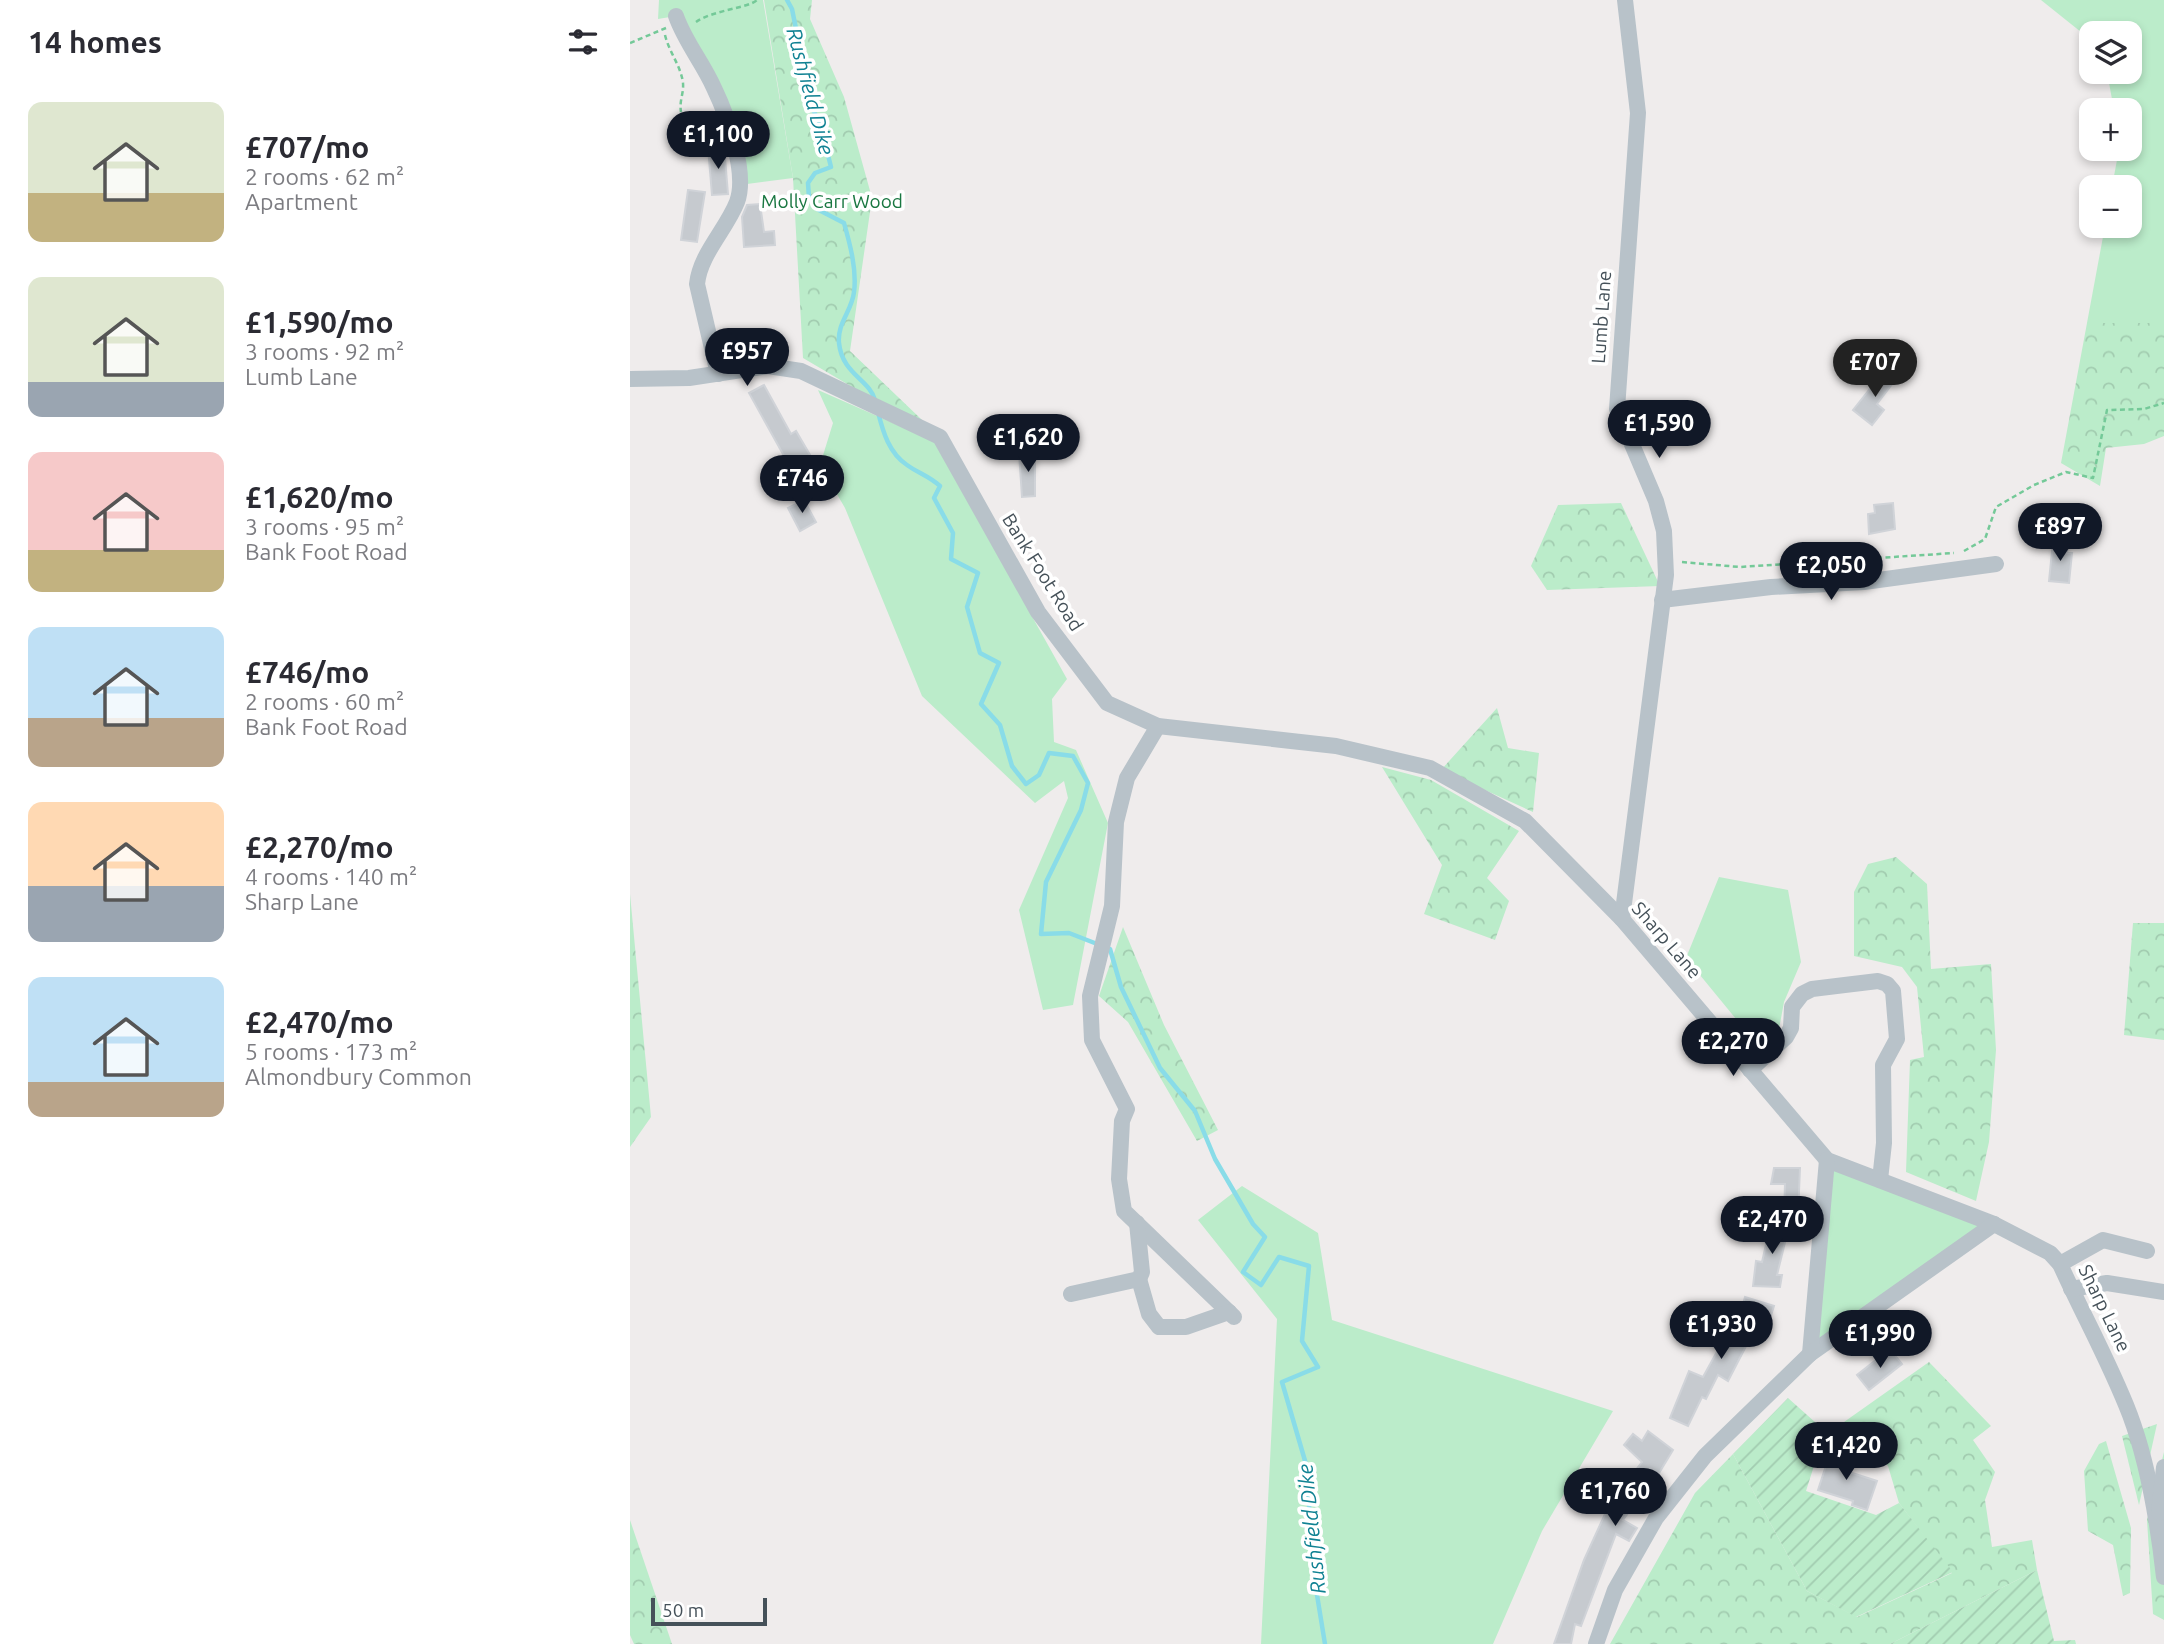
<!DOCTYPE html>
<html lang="en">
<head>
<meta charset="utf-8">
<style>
	:root { --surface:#fff; --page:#f7f7f7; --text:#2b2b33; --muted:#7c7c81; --accent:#111827 }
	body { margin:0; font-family:Ubuntu,sans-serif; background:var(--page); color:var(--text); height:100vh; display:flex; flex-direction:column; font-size:26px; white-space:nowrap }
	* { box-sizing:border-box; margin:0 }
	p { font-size:23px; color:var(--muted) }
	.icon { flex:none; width:38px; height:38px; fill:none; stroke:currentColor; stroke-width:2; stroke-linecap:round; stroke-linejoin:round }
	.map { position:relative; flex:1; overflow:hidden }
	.side { display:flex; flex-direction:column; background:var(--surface); width:630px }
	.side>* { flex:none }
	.controls { position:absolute; left:1449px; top:21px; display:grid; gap:14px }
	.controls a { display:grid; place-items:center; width:63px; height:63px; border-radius:14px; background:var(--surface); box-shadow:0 4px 10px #0003; font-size:35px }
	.scale { position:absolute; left:21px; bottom:18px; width:116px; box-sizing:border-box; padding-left:7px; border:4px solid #455159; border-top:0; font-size:19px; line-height:24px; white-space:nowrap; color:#455159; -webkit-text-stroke:5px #fff; paint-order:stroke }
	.price { position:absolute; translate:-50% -60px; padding:0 16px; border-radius:24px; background:var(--accent); color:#fff; font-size:23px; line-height:46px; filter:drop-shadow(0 2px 4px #0008) }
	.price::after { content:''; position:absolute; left:50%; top:42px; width:21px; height:16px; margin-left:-10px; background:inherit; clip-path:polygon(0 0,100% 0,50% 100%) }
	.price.current { background:#222; color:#fff }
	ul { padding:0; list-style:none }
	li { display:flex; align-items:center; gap:21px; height:175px; padding:0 28px }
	li span { display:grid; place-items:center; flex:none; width:196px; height:140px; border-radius:14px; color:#555 }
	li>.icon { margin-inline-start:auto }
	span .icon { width:84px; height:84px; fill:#fffc; stroke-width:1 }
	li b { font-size:30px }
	h2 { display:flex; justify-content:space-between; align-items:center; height:84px; padding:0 28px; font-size:30px }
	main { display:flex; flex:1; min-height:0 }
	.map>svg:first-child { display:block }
	.grass { fill:#bbecca }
	.forest { fill:url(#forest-crowns) }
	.garden { fill:url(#garden-furrows) }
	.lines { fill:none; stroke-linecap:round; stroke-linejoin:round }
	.stream { stroke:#89dce8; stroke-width:4.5 }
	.building { fill:#c6cacf; stroke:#d0d3d8; stroke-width:2 }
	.path { stroke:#74c998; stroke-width:2.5; stroke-dasharray:5 3.5; stroke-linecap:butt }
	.minor { stroke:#b8c2c9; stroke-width:16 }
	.labels { text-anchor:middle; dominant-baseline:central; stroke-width:7; stroke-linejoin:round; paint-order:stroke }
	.park-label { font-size:19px; fill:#197741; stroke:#fff }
	.street-label { font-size:19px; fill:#455159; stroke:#fff }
	.water-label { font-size:21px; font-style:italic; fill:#108293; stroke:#fff }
</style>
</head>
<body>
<main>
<section class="side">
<h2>14 homes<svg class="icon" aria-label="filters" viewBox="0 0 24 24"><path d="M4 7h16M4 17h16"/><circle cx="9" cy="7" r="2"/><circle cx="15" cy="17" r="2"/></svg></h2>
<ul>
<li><span style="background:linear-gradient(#dfe7d0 65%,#c2b280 0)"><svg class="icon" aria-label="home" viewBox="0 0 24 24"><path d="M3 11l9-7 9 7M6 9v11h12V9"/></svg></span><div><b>£707/mo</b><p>2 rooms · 62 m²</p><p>Apartment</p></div></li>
<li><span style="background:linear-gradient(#dfe7d0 75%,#9aa5b1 0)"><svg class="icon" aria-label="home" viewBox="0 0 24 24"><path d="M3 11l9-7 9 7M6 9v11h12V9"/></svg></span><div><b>£1,590/mo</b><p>3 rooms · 92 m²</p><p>Lumb Lane</p></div></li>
<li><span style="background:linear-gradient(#f6c9c9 70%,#c2b280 0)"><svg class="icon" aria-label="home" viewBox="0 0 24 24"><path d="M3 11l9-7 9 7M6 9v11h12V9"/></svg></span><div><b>£1,620/mo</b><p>3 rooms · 95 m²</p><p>Bank Foot Road</p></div></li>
<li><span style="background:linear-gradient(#bfe0f5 65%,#b9a48a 0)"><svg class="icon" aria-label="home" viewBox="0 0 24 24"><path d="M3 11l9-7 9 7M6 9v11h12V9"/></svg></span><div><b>£746/mo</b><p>2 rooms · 60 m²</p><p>Bank Foot Road</p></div></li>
<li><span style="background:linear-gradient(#ffd9b3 60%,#9aa5b1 0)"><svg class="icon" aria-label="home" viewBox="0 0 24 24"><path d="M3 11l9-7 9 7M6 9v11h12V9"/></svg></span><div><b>£2,270/mo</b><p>4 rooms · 140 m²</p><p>Sharp Lane</p></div></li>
<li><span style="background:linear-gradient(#bfe0f5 75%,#b9a48a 0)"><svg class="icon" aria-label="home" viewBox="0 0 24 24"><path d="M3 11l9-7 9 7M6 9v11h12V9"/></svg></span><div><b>£2,470/mo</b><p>5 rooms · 173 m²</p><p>Almondbury Common</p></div></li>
</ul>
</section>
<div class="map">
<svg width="1534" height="1644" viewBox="0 0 1534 1644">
	<defs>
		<pattern id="forest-crowns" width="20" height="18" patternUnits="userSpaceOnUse" patternTransform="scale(1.75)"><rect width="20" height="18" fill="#bbecca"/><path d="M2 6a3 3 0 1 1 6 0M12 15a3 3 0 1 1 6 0" fill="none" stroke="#a2ccb0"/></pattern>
		<pattern id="garden-furrows" width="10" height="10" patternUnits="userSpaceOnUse" patternTransform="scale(1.75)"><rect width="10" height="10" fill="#bbecca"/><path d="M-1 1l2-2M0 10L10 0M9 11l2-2" fill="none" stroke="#a2ccb0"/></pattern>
	</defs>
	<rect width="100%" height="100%" fill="#efecec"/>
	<g class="grass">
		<polygon points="29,0 133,0 163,178 117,184 114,141 95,100 46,16 28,19"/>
		<polygon points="1411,0 1534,0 1534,323 1457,323 1475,226 1500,226 1500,187 1482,187 1489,149 1500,149 1500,110 1484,110 1477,72 1500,72 1500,33 1461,33 1461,40"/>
		<polygon points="188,390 304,441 437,679 422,699 424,742 446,750 478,823 443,1005 413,1010 389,910 438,798 434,781 405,803 292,696 215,508 190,465 203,423"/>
		<polygon points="1089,877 1158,890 1171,962 1154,1002 1147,1040 1129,1047 1056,958"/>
		<polygon points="1198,1162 1366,1226 1180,1354"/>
		<polygon points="612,1186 688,1233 702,1320 983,1411 912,1531 863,1644 631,1644 647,1319 568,1220"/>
	</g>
	<g class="forest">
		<polygon points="134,0 182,0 180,19 214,97 242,198 220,351 314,441 173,358 163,178"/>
		<polygon points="1457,323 1534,323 1534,436 1514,444 1476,448 1470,486 1431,463"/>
		<polygon points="991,503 1030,586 917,590 901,566 928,505"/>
		<polygon points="867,708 878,748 909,753 903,812 811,770"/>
		<polygon points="752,767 801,780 889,831 857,878 879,901 865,940 794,914 812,865"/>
		<polygon points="1266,857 1297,884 1301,969 1361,964 1366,1050 1359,1142 1346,1201 1276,1172 1280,1060 1294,1057 1287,987 1272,967 1224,956 1224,892 1238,864"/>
		<polygon points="0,894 21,1117 0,1147"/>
		<polygon points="1503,923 1534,923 1534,1040 1494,1035"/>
		<polygon points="493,927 534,1025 588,1130 567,1141 498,1022 469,996"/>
		<polygon points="1299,1362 1361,1426 1343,1440 1365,1472 1355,1500 1362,1547 1402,1540 1407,1570 1260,1644 980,1644 1065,1493 1103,1454 1177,1591 1227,1617 1322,1573 1269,1503 1258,1466 1214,1422"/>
		<polygon points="1527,1424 1509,1505 1492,1436"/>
		<polygon points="1476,1441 1501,1528 1500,1593 1493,1596 1483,1545 1458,1531 1454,1471 1469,1444"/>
		<polygon points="1534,1452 1534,1620 1523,1614 1517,1520"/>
		<polygon points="0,1520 42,1644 4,1644 0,1635"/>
	</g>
	<g class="garden">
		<polygon points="1158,1398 1195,1431 1176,1491 1246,1515 1269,1503 1323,1572 1226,1617 1177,1591 1103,1454"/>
		<polygon points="1407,1570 1424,1641 1445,1640 1446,1644 1260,1644"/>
	</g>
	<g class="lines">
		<g class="stream">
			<path d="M157,0L162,9L182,108L190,123L201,167L185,173L178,183L179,198L187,209L214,223C220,244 227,270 224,292C222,311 207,323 209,343C212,374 240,380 245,400"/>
			<path d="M248,412C253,432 259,453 277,465C288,473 299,476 310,486L304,498L323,533L321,559L348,573L337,607L350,653L369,663L351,704L370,725L382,766L396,784L409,775L419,753L443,756L458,783L451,810L416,882L411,934L439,933L480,949L491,987L530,1068L565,1111L585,1159L623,1224L635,1237L613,1272L631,1285L649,1257L679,1266L672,1341L688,1367L652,1382L678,1471L681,1558L695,1644"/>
		</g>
	</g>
	<g class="building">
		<polygon points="94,146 98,194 82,195 78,147"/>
		<polygon points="58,190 75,192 67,242 51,240"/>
		<polygon points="130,204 134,232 144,231 145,245 114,247 112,217 117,205"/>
		<polygon points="1255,370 1266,379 1247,404 1254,410 1242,425 1223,410"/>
		<polygon points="134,385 161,434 166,431 183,460 163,472 119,393"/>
		<polygon points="405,452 405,496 392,497 389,453"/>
		<polygon points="174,500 186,522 170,531 158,508"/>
		<polygon points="1263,503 1265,529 1239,534 1238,514 1245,513 1244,505"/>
		<polygon points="1423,541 1438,543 1437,553 1442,553 1439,583 1419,581"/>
		<polygon points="1144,1168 1170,1168 1168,1216 1154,1214 1155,1184 1141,1184"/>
		<polygon points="1142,1218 1160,1222 1147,1275 1152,1275 1150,1287 1123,1286 1126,1261 1132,1262"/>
		<polygon points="1115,1297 1144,1306 1139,1322 1130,1319 1098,1381 1088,1375 1076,1399 1072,1397 1058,1426 1040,1418 1059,1371 1073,1377 1095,1337 1102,1341"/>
		<polygon points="1260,1349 1272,1364 1239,1390 1227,1375"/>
		<polygon points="1018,1431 1043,1450 1023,1483 1032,1490 1022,1502 1012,1494 993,1520 1007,1528 999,1541 986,1534 951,1626 945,1624 941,1644 924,1644 954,1560 980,1503 1012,1462 994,1445 1003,1434 1012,1441"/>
		<polygon points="1201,1450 1216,1455 1212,1465 1218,1467 1216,1471 1247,1481 1237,1510 1222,1505 1223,1501 1188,1490"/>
	</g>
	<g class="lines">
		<g class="path">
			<path d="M66,22C83,10 119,8 127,0"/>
			<path d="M35,35C39,52 51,66 53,83C54,93 49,101 51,112"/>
			<polyline points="0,43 36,28"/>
			<polyline points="1334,551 1355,539 1366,507 1404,485 1436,472 1463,478 1477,410 1514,409 1534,403"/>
			<polyline points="1052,562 1110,567 1324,553"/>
		</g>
		<g class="minor">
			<path d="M46,16C55,42 73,63 84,88C97,115 118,173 107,202C96,230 70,254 67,284L88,374"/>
			<path d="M0,379L59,378L138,366L171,371L310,437L408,612L477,703L528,726L706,746L800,768L895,821L992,919L1197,1160L1364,1224L1420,1253L1430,1264C1453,1315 1480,1363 1500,1415C1519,1466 1528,1523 1534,1577"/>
			<polyline points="1032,600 1141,587 1234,582 1366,564"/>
			<polyline points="528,726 497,778 486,822 482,906 460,996 462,1040 497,1109 492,1121 489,1179 494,1211 604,1317"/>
			<polyline points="992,919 1036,575 1034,531 1026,501 987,409 1008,113 995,0"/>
			<polyline points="1120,1070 1156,1037 1161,1028 1162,1007 1172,994 1182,989 1223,984 1248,981 1257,984 1263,991 1267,1039 1253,1065 1254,1143 1250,1180"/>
			<polyline points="1430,1264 1473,1240 1517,1251"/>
			<polyline points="509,1279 519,1314 529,1327 556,1327 599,1312"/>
			<polyline points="1441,1289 1477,1283 1534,1292"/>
			<polyline points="441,1294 509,1279 512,1272 507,1223"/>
			<polyline points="1180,1354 1197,1160"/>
			<polyline points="1529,1513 1534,1467"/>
			<polyline points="966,1644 985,1590 1026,1518 1075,1456 1180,1354 1364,1224"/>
		</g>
	</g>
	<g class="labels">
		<g class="park-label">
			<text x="202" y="201">Molly Carr Wood</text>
		</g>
		<g class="street-label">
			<text transform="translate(971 317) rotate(-86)">Lumb Lane</text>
			<text transform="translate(413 572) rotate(58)">Bank Foot Road</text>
			<text transform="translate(1037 940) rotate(49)">Sharp Lane</text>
			<text transform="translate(1475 1308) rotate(64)">Sharp Lane</text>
		</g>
		<g class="water-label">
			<text transform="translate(181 91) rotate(75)">Rushfield Dike</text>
			<text transform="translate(681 1529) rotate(-96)">Rushfield Dike</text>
		</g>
	</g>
</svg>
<div class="controls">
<a><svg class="icon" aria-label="layers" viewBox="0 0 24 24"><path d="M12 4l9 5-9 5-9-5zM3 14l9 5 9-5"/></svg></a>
<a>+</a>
<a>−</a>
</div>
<div class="scale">50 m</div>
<b class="price" style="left:88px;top:171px">£1,100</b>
<b class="price" style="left:117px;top:388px">£957</b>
<b class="price current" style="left:1245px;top:399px">£707</b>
<b class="price" style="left:1029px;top:460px">£1,590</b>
<b class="price" style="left:398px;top:474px">£1,620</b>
<b class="price" style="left:172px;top:515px">£746</b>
<b class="price" style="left:1430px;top:563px">£897</b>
<b class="price" style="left:1201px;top:602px">£2,050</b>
<b class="price" style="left:1103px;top:1078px">£2,270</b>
<b class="price" style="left:1142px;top:1256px">£2,470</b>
<b class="price" style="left:1091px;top:1361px">£1,930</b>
<b class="price" style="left:1250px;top:1370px">£1,990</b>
<b class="price" style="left:1216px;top:1482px">£1,420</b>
<b class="price" style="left:985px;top:1528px">£1,760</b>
</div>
</main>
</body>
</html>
